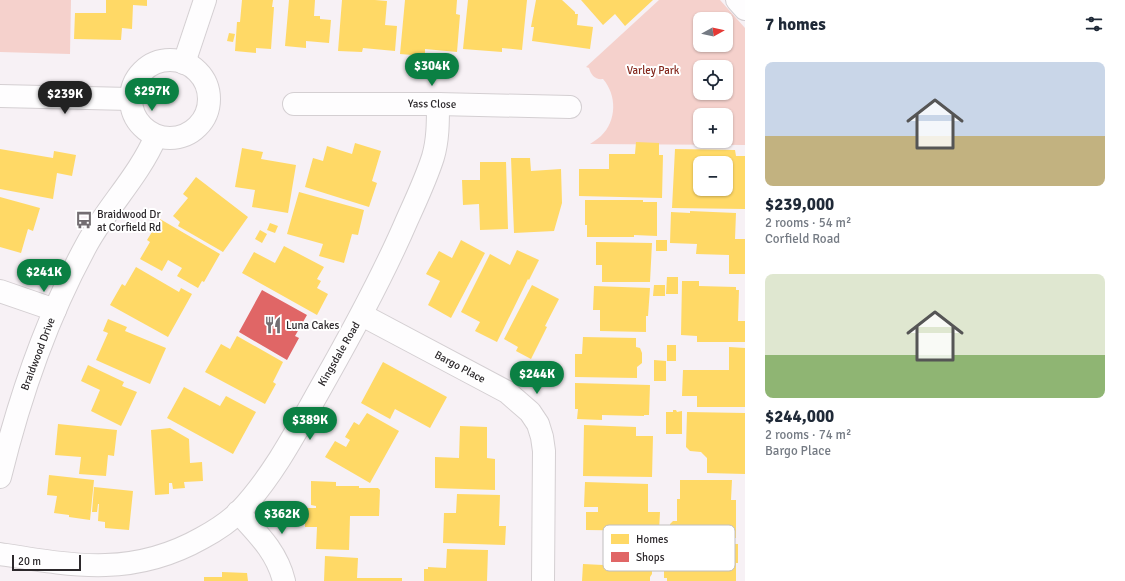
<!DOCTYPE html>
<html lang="en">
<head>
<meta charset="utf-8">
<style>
	:root { --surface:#fff; --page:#f2f2f3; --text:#1f2937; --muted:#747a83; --accent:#0b8043 }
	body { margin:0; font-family:Signika,sans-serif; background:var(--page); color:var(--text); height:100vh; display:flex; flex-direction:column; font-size:15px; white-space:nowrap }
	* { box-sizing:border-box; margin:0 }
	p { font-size:13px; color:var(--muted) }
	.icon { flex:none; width:22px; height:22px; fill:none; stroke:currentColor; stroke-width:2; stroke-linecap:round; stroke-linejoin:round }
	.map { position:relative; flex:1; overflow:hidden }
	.drawer { display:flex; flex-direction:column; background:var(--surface); width:380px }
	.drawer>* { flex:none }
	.needle { width:26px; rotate:82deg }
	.controls { position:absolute; left:693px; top:12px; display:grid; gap:8px }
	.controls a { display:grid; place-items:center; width:40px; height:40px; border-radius:8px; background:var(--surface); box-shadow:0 1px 3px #0004; font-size:20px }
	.scale { position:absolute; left:12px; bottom:10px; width:69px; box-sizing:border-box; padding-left:4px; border:2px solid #2c282b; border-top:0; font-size:11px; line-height:14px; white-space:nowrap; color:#2c282b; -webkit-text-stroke:3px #fff; paint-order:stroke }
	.price { position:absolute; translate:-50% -34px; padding:0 9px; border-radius:14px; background:var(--accent); color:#fff; font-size:13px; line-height:26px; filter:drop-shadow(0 1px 2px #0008) }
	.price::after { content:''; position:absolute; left:50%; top:24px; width:12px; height:9px; margin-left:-6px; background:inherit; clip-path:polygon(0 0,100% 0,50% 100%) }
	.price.on { background:#222; color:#fff }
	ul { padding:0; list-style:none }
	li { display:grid; align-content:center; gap:8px; height:212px; padding:0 20px }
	li span { display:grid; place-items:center; height:124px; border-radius:8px; color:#555 }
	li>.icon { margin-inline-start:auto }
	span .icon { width:72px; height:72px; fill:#fffc; stroke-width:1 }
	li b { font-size:17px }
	h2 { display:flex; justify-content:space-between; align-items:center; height:48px; padding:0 20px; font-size:17px }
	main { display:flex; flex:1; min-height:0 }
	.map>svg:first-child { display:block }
	.green { fill:#f5d1cc; fill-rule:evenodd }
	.homes { fill:#ffd966; fill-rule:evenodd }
	.shops { fill:#e06666 }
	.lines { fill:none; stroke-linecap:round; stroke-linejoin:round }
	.minor-casing { stroke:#d4cfd2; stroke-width:24 }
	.minor { stroke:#fefdfe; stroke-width:22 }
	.labels { text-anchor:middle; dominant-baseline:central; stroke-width:4; stroke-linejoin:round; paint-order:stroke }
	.park-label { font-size:11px; fill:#84281c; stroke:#fff }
	.street-label { font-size:11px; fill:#2c282b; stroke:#fff }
	.poi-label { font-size:11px; fill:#2c282b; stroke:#fff; text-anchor:start }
	.key { fill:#fff; stroke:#c0bebf; stroke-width:1 }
	.key-label { font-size:11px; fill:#2c282b }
</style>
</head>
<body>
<main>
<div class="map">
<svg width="745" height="581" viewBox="0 0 745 581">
	<rect width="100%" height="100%" fill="#f7f1f5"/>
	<g class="green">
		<polygon points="0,0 71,0 70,54 0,52"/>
		<path d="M659,0H720L745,28V145L590,144C594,141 598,139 601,136C617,121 617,95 603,79C595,80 591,75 589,68L586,67ZM700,19H726V45H700ZM700,67H726V93H700ZM700,115H726V141H700Z"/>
	</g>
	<g class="homes">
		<polygon points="106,0 147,0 147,6 133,5 132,29 122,28 121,40 74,39 75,13 106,13"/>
		<polygon points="242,0 273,0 272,7 274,7 271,49 256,48 256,53 235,51 237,22 240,22"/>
		<polygon points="289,0 315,0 314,16 320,16 320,19 331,20 329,43 306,41 306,48 285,46"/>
		<polygon points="342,0 375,0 387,1 385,25 397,26 395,51 363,48 362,52 338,51"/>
		<polygon points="405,0 457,0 456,14 460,15 457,52 425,49 425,56 400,54"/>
		<polygon points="468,0 527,0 522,50 502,48 502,52 463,49"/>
		<polygon points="536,0 562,0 575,12 575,14 578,14 577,25 593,27 590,49 532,41 534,27 531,27"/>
		<polygon points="581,0 653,0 625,26 615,14 603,25"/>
		<polygon points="229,33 235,34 233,42 227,41"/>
		<polygon points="636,142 659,143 659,155 663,155 662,198 579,196 579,169 609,169 609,154 635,154"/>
		<polygon points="355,143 381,151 372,181 377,183 369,207 305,187 313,158 323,161 327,146 352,154"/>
		<polygon points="242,148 263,152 261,159 296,165 288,213 252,207 255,190 235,187"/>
		<polygon points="0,149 53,158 54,151 76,155 72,176 57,173 53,199 0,189"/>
		<path d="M675,149L735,150L736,156H745V209L672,208ZM700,163H726V189H700Z"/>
		<polygon points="511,158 530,158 531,171 561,169 562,203 554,231 514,233"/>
		<polygon points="480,162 506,162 508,229 480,230 479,204 463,205 462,180 480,180"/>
		<polygon points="196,177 248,217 223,252 178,226 180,222 173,216 188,198 183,194"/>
		<polygon points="299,192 364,210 358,235 352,234 344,263 319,256 323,244 287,234"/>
		<polygon points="0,197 40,208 33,231 28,229 21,253 0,247"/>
		<polygon points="585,200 643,200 643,202 657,202 657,236 634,235 634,237 587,237 587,225 585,225"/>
		<polygon points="690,211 736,213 735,239 745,239 745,274 729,274 729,255 696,254 697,244 670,243 671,212 690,213"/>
		<polygon points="160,219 220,254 204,282 202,281 198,288 177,276 182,268 168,260 162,271 140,259 150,242 147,240"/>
		<polygon points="270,223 278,226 275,233 267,230"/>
		<polygon points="260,230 267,234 262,243 255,239"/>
		<polygon points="461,240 485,253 451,318 428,305 440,281 426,274 439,251 452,258"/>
		<rect x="656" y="240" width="11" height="11"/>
		<polygon points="596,242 652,243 650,282 602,282 602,265 596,265"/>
		<polygon points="284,246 324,267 317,279 321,281 317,288 328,294 317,315 242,273 254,252 275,263"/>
		<polygon points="517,250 539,260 529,280 528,279 497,342 475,331 480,322 461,312 490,254 510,265"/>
		<polygon points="136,267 179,292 181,288 192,294 168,337 110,305 122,284 125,286"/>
		<polygon points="667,277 678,277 678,294 666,294"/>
		<polygon points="682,281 699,281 699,286 736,287 736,290 739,290 738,321 745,321 745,342 697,342 697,336 681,335"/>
		<polygon points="532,285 559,299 545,326 547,327 531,359 516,351 518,347 504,339"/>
		<polygon points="654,285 665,285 665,296 653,296"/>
		<polygon points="594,286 650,288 648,316 646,316 646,332 600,331 600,310 593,310"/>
		<polygon points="108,319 127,327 125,331 166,348 150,384 96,360 108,333 103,331"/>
		<polygon points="237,336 283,362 273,382 276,384 265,404 205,372 221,344 230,349"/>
		<polygon points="583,337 636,338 636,347 640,348 642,353 642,363 637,367 637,378 575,377 575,354 582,354"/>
		<rect x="667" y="345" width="9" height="16"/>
		<polygon points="729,347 745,348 745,407 697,407 697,396 682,396 683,370 729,370"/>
		<polygon points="654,360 666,361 666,381 654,381"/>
		<polygon points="383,362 447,397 430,428 395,409 390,419 361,403"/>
		<polygon points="88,365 124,382 122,386 137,392 121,426 91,411 100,390 81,381"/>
		<polygon points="575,383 650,385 649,415 644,415 644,416 602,415 602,420 577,419 578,409 575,409"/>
		<polygon points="184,387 220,406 226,396 256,412 233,454 167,418"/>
		<polygon points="673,410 676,410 677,412 682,411 682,434 666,434 666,412 673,412"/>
		<polygon points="687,412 745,413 745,474 707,473 707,458 701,452 690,451 686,447"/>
		<polygon points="367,413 399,431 370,483 325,457 335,441 346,447 350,440 345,437 354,422 359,425"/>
		<polygon points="58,424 117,430 114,456 108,455 106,476 79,474 81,457 55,455"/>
		<polygon points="584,425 636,427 636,436 653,436 652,477 583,476"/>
		<polygon points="460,426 487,427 487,458 495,459 495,490 435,488 435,457 459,458"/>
		<polygon points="170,428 189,439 190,463 202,462 203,481 184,482 185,488 173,489 172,483 169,483 169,494 155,495 151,430"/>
		<polygon points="49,475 94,480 90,520 69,517 69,515 54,513 57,496 47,495"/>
		<polygon points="680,480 732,480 731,500 736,500 736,538 673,537 670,534 670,524 673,521 677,521 677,499 680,499"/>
		<polygon points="311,481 336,482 336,486 359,486 359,488 378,488 380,490 379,516 350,516 349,550 316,549 317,527 305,527 305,508 316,508 316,506 311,505"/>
		<polygon points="585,482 648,484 648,512 660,512 659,531 586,530 586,512 598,512 598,507 584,507"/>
		<polygon points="94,487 133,491 129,530 105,528 105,522 98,521 99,504 98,504 97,512 92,512"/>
		<polygon points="457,494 500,495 499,526 506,526 505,545 443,543 444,513 456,513"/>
		<polygon points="611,535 645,536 645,538 659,538 662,542 662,557 652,557 652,574 650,577 650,581 582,581 583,564 603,565 604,539 611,539"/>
		<polygon points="664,543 738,544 738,563 736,563 736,581 667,581 667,578 664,578"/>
		<polygon points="447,549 488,550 487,581 424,581 424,569 428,569 428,567 446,568"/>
		<polygon points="325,556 358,558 357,578 402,578 402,581 324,581"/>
		<polygon points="222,572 247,573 248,581 204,581 204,577 222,577"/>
	</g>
	<polygon class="shops" points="262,290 307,315 295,336 299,338 287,360 239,332"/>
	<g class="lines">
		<g class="minor-casing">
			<g id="minor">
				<polyline points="737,0 745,9"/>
				<circle cx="170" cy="99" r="39"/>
				<polyline points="184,63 205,0"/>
				<polyline points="0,96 130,99"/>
				<polyline points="294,104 438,104 570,107"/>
				<polyline points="0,291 55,310"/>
				<polyline points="362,315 507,392 530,412 538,424 542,437 544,451 543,581"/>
				<path d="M0,477C20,395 47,317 87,244C108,206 139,176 156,136"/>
				<path d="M238,512C258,534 277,552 284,581"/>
				<path d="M0,554C74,566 133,577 202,538C215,531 229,522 240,511C275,474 299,426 324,382C354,329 383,276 407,220C416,200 426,179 433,157C438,140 438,122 438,104"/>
			</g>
		</g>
		<use href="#minor" class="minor"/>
	</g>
	<defs>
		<g id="bus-bare" transform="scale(1.38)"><path d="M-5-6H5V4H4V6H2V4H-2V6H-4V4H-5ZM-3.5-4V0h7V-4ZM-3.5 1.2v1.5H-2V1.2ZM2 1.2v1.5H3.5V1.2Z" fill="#736e72" stroke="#fff" stroke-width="2.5" paint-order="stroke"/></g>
		<g id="restaurant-bare" transform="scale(1.38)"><path d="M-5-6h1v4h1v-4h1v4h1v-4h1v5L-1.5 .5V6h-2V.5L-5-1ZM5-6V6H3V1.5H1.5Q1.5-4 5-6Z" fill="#736e72" stroke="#fff" stroke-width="2.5" paint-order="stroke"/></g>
	</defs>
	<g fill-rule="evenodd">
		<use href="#bus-bare" x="84" y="220"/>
		<use href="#restaurant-bare" x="273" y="325"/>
	</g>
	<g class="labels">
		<g class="park-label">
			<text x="653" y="70">Varley Park</text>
		</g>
		<g class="street-label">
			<text transform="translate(432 104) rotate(1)">Yass Close</text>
			<text transform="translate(38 354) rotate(-69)">Braidwood Drive</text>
			<text transform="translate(339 354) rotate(-60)">Kingsdale Road</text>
			<text transform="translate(460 367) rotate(28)">Bargo Place</text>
		</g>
		<g class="poi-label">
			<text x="97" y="214">Braidwood Dr<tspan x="97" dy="13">at Corfield Rd</tspan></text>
			<text x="286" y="325">Luna Cakes</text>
		</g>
	</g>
	<rect x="603" y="525" width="132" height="46" rx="6" class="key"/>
	<rect x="611" y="534" width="18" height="10" fill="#ffd966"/>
	<rect x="611" y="552" width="18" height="10" fill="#e06666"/>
	<g class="key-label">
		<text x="636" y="543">Homes</text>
		<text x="636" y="561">Shops</text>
	</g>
</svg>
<div class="controls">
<a><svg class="needle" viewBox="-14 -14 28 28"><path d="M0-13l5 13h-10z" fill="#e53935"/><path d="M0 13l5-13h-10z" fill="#747a83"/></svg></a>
<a><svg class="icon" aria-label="locate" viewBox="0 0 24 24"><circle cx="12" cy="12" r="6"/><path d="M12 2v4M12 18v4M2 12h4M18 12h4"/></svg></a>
<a>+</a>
<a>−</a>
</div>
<div class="scale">20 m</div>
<b class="price" style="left:432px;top:87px">$304K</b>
<b class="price" style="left:152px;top:112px">$297K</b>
<b class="price on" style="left:65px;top:115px">$239K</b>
<b class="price" style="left:44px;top:293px">$241K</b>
<b class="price" style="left:537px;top:395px">$244K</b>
<b class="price" style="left:310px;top:441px">$389K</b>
<b class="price" style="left:282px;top:535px">$362K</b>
</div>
<section class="drawer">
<h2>7 homes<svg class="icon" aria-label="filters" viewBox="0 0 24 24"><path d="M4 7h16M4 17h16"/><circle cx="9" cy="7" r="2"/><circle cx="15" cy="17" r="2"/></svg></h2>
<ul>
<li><span style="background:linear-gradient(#c9d6e8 60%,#c2b280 0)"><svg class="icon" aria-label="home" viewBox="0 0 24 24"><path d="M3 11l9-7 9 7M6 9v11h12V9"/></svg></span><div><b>$239,000</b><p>2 rooms · 54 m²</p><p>Corfield Road</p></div></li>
<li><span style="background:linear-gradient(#dfe7d0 65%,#8fb573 0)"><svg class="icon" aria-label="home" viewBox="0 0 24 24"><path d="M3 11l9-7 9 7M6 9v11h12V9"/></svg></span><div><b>$244,000</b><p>2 rooms · 74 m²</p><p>Bargo Place</p></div></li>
</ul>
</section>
</main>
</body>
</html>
